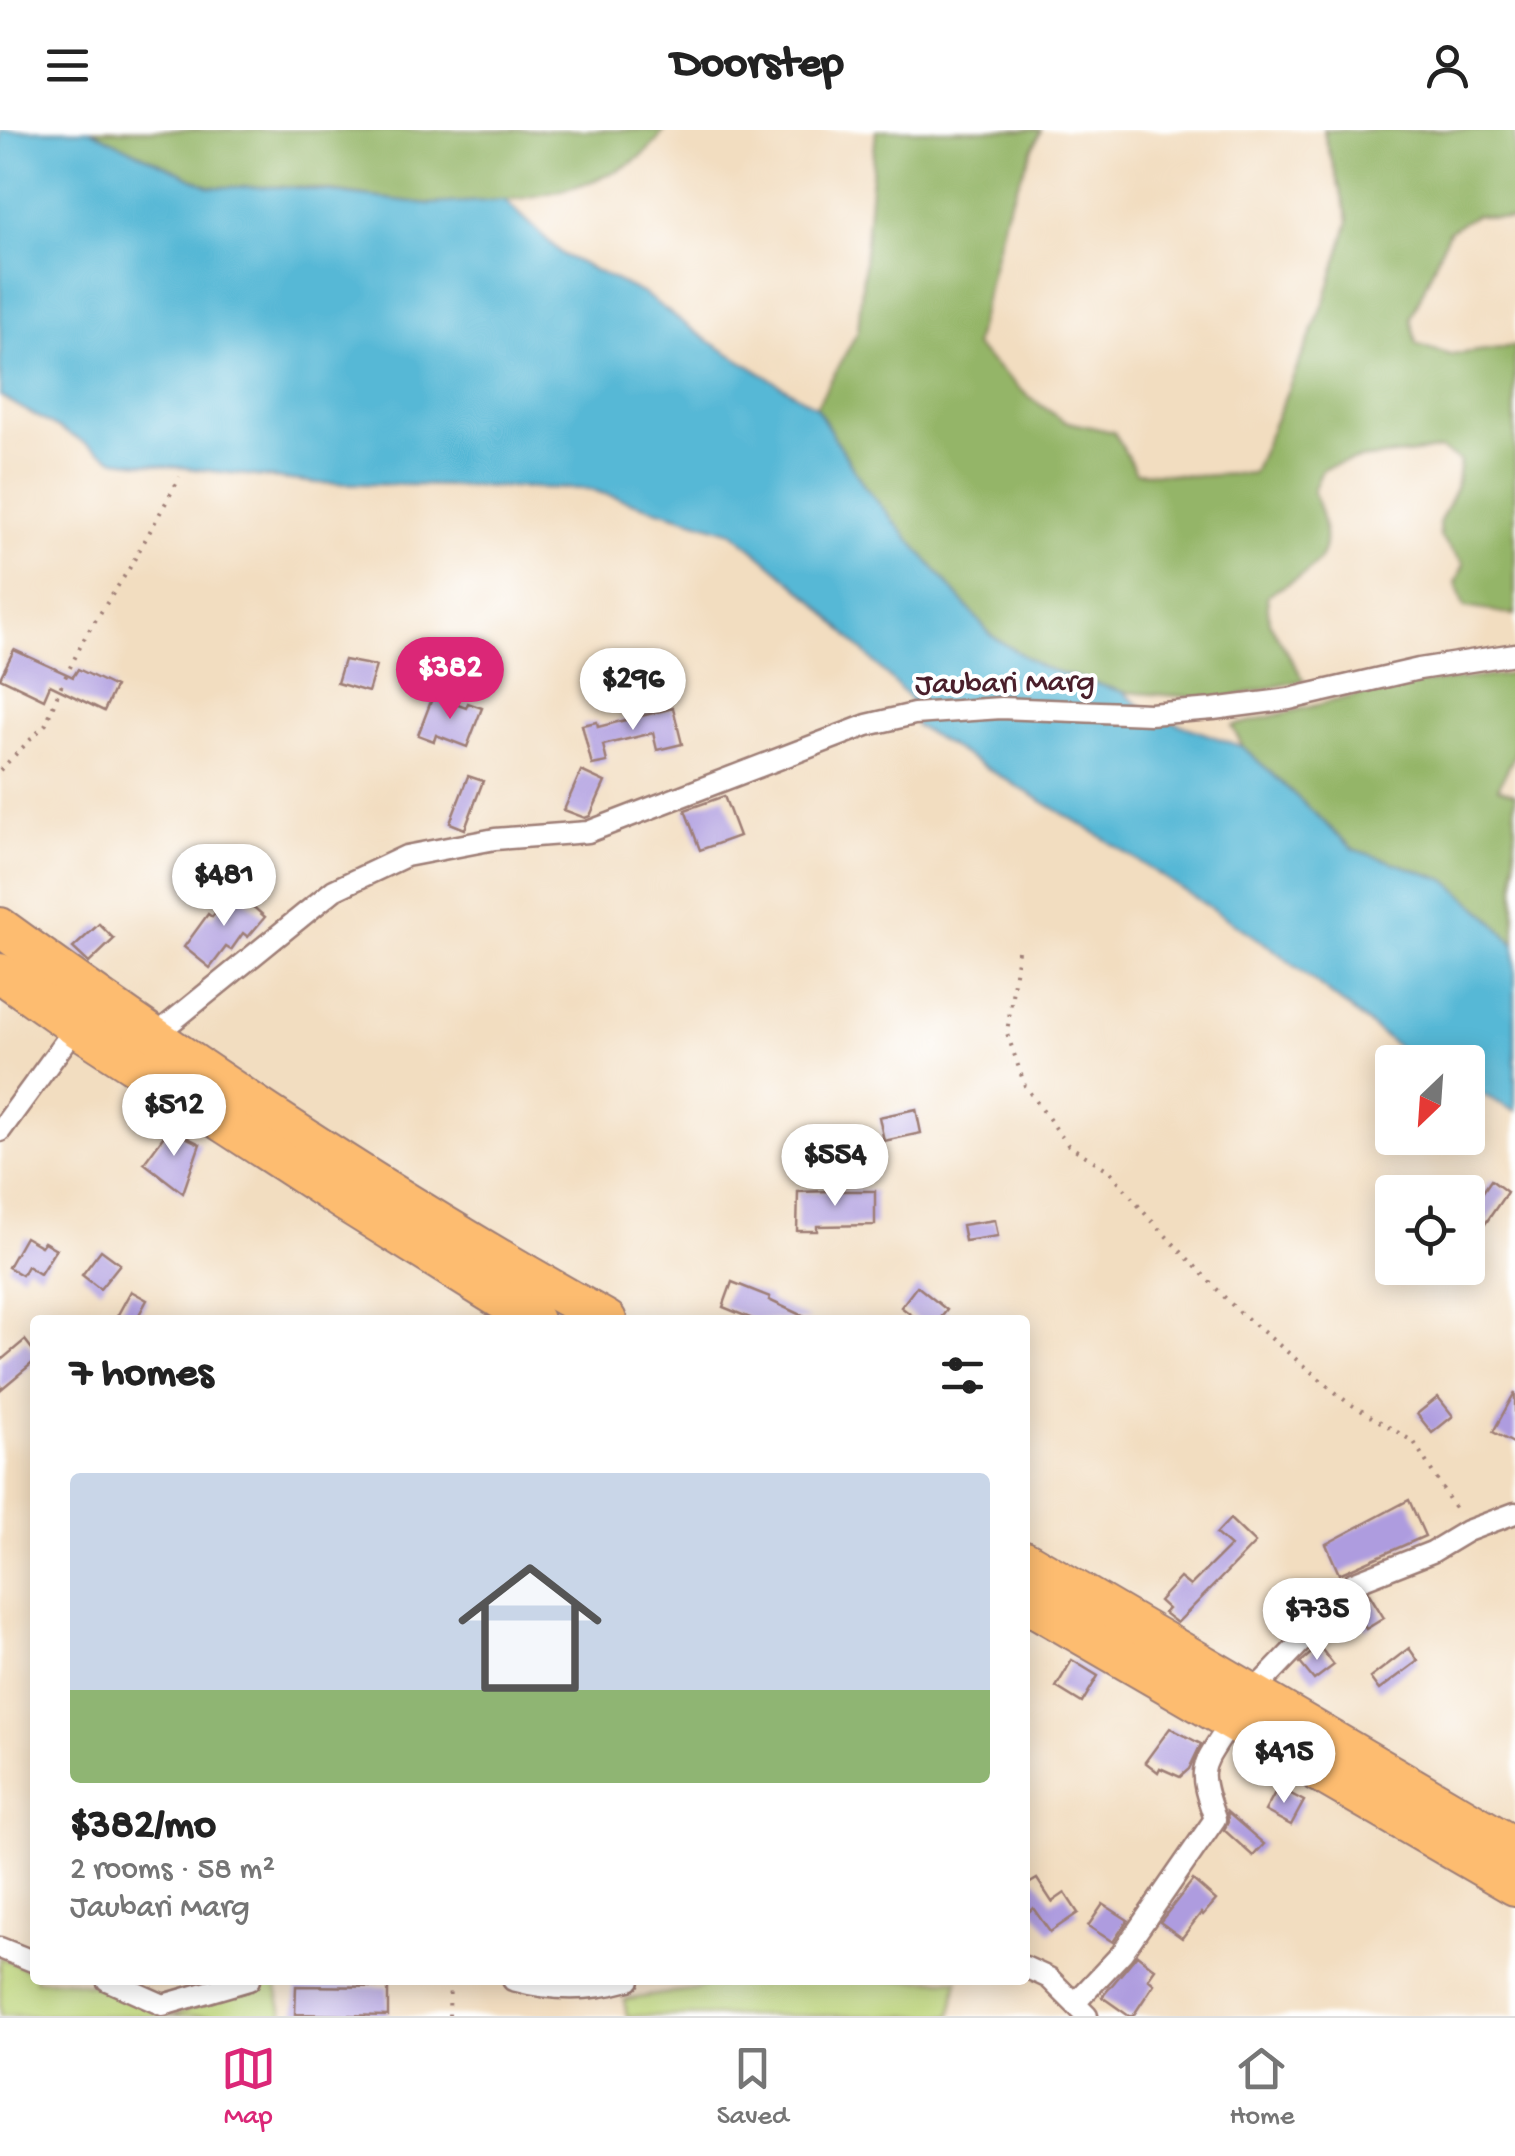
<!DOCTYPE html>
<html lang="en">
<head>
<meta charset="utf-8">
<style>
	:root { --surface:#fff; --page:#f2f2f2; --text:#222; --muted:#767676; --line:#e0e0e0; --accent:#db2777 }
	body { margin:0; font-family:"Gochi Hand",sans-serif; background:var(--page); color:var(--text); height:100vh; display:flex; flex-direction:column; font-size:38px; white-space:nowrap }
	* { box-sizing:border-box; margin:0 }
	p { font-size:32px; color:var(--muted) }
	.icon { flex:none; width:55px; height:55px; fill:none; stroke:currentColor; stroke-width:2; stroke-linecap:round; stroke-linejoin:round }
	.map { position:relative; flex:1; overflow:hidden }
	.drawer { position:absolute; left:30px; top:1185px; width:1000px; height:670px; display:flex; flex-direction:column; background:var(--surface); border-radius:10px; box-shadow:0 5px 25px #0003 }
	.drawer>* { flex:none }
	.needle { width:65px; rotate:205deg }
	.controls { position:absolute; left:1375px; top:915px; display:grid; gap:20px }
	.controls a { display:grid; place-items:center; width:110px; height:110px; border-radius:10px; background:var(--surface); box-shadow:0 5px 25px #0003; font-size:50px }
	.price { position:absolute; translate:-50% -85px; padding:0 22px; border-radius:35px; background:#fff; color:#222; font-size:32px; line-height:65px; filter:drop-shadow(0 2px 5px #0008) }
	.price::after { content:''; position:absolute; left:50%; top:60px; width:30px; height:22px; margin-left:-15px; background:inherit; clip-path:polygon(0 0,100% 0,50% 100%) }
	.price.selected { background:var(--accent); color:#fff }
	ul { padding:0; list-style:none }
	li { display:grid; align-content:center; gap:20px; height:530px; padding:0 40px }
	li span { display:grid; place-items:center; height:310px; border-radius:10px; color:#555 }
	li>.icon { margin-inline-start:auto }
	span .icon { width:180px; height:180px; fill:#fffc; stroke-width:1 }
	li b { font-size:42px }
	h2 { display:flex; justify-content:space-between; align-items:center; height:120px; padding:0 40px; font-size:42px }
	header { display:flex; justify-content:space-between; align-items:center; height:130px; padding:0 40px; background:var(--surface); font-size:45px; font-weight:700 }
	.menu { display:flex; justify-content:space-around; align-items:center; height:140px; border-top:2px solid var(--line); background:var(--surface); font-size:28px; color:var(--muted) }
	.menu a { display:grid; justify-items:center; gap:5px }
	.menu .selected { color:var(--accent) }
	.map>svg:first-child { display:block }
	.green { fill:#bbd377; stroke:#827951; stroke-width:2.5 }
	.forest { fill:#94b568; stroke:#6f6a4a; stroke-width:2.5 }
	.water { fill:#57b8d6; stroke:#506c80; stroke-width:2.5 }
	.building { fill:#ae9cdf }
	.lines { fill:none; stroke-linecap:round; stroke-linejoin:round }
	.street-casing { stroke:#9e7e76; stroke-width:25 }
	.highway-casing { stroke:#9e7e76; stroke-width:42 }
	.path { stroke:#9e7e76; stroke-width:4; stroke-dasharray:2.5 8; stroke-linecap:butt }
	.street { stroke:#fff; stroke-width:20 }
	.highway { stroke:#fdbc70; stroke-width:38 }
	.labels { text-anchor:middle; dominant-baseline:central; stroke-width:8; stroke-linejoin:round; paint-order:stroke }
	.street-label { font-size:32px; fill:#4a1f2b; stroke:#fff }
</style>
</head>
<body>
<header><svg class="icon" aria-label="menu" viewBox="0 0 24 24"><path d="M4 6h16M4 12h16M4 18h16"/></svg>Doorstep<svg class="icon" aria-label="person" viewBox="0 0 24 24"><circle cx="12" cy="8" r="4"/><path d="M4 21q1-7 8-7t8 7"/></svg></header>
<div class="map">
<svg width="1515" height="1886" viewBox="0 0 1515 1886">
	<rect width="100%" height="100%" fill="#fff"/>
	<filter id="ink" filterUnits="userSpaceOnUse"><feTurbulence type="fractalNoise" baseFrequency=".01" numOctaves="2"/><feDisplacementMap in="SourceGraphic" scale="20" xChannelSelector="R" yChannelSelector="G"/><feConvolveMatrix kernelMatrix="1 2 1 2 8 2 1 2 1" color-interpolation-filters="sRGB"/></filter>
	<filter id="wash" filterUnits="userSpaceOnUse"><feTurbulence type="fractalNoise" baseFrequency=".0048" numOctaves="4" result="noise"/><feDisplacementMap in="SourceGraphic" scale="40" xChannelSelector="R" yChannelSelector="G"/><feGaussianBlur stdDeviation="2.25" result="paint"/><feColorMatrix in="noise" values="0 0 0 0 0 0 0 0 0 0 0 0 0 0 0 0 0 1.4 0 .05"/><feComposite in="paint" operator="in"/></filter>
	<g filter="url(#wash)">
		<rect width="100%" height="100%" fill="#f2ddc0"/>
		<g class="green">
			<polygon points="0,1827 35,1843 35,1850 64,1850 99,1856 172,1885 275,1851 284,1886 0,1886"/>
			<polygon points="723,1850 958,1850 951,1886 627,1886 624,1870 695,1859"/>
		</g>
		<g class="forest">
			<path d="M90,0H664C632,61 490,78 426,74C381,71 336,59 290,57C264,55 232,63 207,56C166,44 127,19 90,0Z"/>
			<path d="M876,0H1041L1006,81L974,216L1029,267L1064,291L1114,302L1136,342L1196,346L1253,343L1325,171L1349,91L1323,0H1515V90L1475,85L1449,101L1411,188L1416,214L1450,225L1515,216V485L1464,477L1456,453L1464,434L1440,407L1439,393L1456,358L1460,331L1440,319C1401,327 1358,324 1322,340L1313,361C1339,427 1324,435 1267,465L1269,492L1304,550L1222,569L1123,562L1041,537L992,506L953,461L864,356L816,277L858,201Z"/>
			<polygon points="1515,544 1515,624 1498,658 1515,664 1515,815 1486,784 1446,750 1353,719 1243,617 1232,596 1399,555"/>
		</g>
		<polygon class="water" points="0,0 90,0 210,57 291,57 429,74 505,70 563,125 644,164 704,208 816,277 864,356 992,506 1041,537 1123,562 1150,584 1243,617 1353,719 1446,750 1486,784 1515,815 1515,981 1468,957 1468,932 1420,932 1412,928 1272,818 1094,702 916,596 910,569 812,469 733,402 588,359 317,353 116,330 0,266"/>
		<g id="blocks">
			<g class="building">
				<polygon points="14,520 73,547 78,539 115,557 104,581 50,555 44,569 0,548"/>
				<polygon points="344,530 376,536 368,562 337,553"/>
				<polygon points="433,566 466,578 468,573 482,578 467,617 436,605 434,611 418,605"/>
				<polygon points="673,578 682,614 657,620 653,603 603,615 607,632 592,635 582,595 597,592 598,597"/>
				<polygon points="581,641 605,652 590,686 585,688 564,680"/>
				<polygon points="468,646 483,651 465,699 450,693"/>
				<polygon points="724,666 739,706 700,720 685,680"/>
				<polygon points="234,760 265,787 248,807 243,803 231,820 226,817 210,838 184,817 208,784 212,787"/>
				<polygon points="99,794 114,809 89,833 73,818"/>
				<polygon points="916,979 921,1003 884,1011 879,987"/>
				<polygon points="169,999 200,1014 183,1063 144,1033"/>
				<polygon points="1491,1050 1507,1062 1468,1119 1468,1084"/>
				<polygon points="834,1061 875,1061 875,1095 817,1096 817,1101 797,1101 798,1062"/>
				<polygon points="995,1090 998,1106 965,1111 962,1095"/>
				<polygon points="25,1107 41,1116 44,1112 56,1119 40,1144 27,1136 22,1145 8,1137"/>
				<polygon points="101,1120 120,1134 100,1159 82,1145"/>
				<polygon points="732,1152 770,1167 769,1170 811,1190 755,1190 723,1177"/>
				<polygon points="917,1156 947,1180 939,1190 918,1190 901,1177"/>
				<polygon points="131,1161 147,1170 136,1190 115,1190"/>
				<polygon points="25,1210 35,1223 35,1231 0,1260 0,1231"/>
				<polygon points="1515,1262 1515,1314 1493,1302"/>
				<polygon points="1438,1267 1453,1286 1432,1303 1417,1284"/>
				<polygon points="1409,1370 1425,1406 1339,1444 1326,1414"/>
				<polygon points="1230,1389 1255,1413 1177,1493 1164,1483 1168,1479 1159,1471 1180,1448 1190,1456 1230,1416 1216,1404"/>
				<polygon points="1368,1462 1384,1488 1366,1499 1352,1476"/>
				<polygon points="1319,1516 1334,1535 1314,1550 1300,1533"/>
				<polygon points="1409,1518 1418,1531 1379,1560 1370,1548"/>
				<polygon points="1072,1530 1098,1546 1082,1573 1056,1557"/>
				<polygon points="1170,1598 1201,1614 1189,1639 1180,1647 1160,1638 1158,1642 1145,1632"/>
				<polygon points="1278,1657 1304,1671 1291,1695 1265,1681"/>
				<polygon points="1227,1682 1264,1714 1253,1726 1224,1700 1228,1692"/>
				<polygon points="1037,1749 1052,1772 1065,1763 1078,1783 1050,1802 1033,1778 1025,1785 1025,1756"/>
				<polygon points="1193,1750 1216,1770 1203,1785 1201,1783 1182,1808 1160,1792"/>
				<polygon points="1103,1774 1128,1790 1113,1812 1088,1796"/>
				<polygon points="1137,1825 1155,1839 1148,1849 1154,1854 1133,1886 1129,1886 1102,1867"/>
				<polygon points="296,1856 388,1857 388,1886 295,1884"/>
			</g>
		</g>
	</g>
	<g filter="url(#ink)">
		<use href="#blocks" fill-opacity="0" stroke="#9e7e76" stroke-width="2.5"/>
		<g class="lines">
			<g class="street-casing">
				<g id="street">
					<polyline points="153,907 334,760 406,726 495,709 588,702 867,595 914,584 1001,578 1150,584 1213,579 1289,569 1419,539 1515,524"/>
					<polyline points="0,1001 76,897"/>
					<polyline points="1252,1563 1301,1512 1322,1497 1333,1476 1353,1453 1432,1422 1467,1401 1515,1383"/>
					<polyline points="0,1818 35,1832"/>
					<polyline points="1025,1837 1049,1848 1087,1886"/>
					<polyline points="107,1850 163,1875 249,1850"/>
					<path d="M513,1850C553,1861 589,1861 629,1850"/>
					<path d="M1075,1873L1122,1823L1215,1689C1196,1634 1201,1640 1231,1592"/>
				</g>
			</g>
			<g class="highway-casing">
				<g id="highway">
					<path d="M0,797C195,939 396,1073 607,1190"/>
					<polyline points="0,843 76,897 345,1072 534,1190"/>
					<polyline points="1025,1430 1515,1717"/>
					<polyline points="1025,1472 1515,1756"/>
				</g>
			</g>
			<g class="path">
				<polyline points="0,640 46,594 60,558 86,505 129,439 180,347"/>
				<polyline points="1018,821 1007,903 1025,956 1068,1015 1110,1041 1147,1086 1235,1178 1347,1272 1414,1312 1458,1384"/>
				<polyline points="449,1886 450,1850"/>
			</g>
			<use href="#street" class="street"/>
			<use href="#highway" class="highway"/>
		</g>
	</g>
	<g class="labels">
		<g class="street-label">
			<text transform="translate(1005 555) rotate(-1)">Jaubari Marg</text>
		</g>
	</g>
</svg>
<div class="controls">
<a><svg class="needle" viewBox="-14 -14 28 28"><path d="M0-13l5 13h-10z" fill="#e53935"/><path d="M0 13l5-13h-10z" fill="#767676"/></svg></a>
<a><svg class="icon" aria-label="locate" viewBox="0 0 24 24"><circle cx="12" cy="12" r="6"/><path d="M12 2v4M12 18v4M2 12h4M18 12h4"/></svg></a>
</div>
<b class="price selected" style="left:450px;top:592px">$382</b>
<b class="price" style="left:633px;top:603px">$296</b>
<b class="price" style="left:224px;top:799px">$481</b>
<b class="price" style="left:174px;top:1029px">$512</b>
<b class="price" style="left:835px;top:1079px">$554</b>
<b class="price" style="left:1317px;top:1533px">$735</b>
<b class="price" style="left:1284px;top:1676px">$415</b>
<section class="drawer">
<h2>7 homes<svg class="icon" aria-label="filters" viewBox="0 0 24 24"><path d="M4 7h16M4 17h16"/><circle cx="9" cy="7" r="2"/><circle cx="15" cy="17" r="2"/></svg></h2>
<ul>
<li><span style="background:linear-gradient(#c9d6e8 70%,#8fb573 0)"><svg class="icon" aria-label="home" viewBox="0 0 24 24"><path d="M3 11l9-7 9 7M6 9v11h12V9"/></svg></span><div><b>$382/mo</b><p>2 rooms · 58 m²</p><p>Jaubari Marg</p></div></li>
</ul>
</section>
</div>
<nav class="menu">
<a class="selected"><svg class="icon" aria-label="map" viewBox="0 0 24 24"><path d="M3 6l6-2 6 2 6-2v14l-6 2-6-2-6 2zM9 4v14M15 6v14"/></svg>Map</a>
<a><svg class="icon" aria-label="saved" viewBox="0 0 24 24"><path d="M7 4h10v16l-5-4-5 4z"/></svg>Saved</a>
<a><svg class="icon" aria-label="home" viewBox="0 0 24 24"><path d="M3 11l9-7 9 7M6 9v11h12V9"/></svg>Home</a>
</nav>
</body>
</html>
